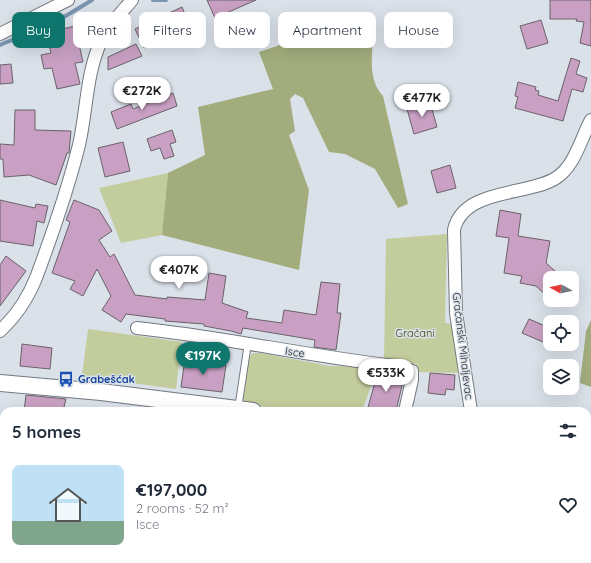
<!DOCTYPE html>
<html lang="en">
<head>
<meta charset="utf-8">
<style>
	:root { --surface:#fff; --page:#f6f6f7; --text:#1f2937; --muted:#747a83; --line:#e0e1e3; --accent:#0f766e }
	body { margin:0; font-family:Quicksand,sans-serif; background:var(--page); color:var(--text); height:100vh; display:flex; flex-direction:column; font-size:15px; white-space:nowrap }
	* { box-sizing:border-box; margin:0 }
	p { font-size:13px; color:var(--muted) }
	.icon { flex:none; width:22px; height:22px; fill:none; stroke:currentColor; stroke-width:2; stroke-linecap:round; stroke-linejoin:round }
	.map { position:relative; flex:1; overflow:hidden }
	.panel { position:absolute; left:0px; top:407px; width:591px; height:156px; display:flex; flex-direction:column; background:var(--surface); border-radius:12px 12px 0 0; box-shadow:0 4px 16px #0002 }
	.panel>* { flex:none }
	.top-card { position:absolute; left:12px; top:12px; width:567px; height:36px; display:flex; gap:8px }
	.needle { width:26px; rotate:278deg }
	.fabs { position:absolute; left:543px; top:271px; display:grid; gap:8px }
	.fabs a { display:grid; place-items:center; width:36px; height:36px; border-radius:8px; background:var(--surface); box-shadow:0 4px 16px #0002; font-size:20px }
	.price { position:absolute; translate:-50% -34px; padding:0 9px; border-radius:14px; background:#fff; color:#222; font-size:13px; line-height:26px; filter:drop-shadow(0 1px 2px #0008) }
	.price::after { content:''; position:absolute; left:50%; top:24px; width:12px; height:9px; margin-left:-6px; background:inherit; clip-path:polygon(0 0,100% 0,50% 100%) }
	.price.current { background:var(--accent); color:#fff }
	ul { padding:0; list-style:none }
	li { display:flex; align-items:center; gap:12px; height:100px; padding:0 12px }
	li+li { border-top:1px solid var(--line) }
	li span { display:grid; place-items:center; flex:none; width:112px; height:80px; border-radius:8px; color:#555 }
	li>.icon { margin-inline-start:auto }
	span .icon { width:48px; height:48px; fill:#fffc; stroke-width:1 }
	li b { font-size:17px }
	h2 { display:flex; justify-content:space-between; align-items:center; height:48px; padding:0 12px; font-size:17px }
	.pill { padding:0 14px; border-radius:8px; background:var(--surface); box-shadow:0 4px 16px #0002; font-size:14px; line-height:36px }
	.pill.current { background:var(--accent); color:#fff }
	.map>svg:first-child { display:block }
	.green { fill:#c2cc9c }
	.forest { fill:#a2ac7c }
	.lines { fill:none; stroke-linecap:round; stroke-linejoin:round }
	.stream { stroke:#7b95b1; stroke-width:4 }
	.building { fill:#c9a0c3; stroke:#6a6268 }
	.service-casing { stroke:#71787f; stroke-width:8 }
	.minor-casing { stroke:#71787f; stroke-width:14 }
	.tertiary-casing { stroke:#71787f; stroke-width:18 }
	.service { stroke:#fff; stroke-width:6 }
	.minor { stroke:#fff; stroke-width:12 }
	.tertiary { stroke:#fff; stroke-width:16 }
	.labels { text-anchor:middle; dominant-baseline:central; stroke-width:3; stroke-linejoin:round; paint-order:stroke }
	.park-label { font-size:11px; fill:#3b4309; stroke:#dae1e9 }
	.street-label { font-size:11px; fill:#212427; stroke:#dae1e9 }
	.transit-label { font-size:11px; font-weight:bold; fill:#164399; stroke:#dae1e9; text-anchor:start }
</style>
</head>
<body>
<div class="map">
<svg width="591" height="563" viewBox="0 0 591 563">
	<rect width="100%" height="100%" fill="#dae1e9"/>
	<g class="green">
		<polygon points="168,173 162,235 121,243 99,188"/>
		<polygon points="447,234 445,323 453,324 462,373 416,372 416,364 384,361 386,239"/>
		<polygon points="88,329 182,342 176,389 82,376"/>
		<path d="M253,353H260L330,366L378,367L362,411C327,411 274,415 243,400L249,358Z"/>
		<polygon points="0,497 4,497 4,559 127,559 127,563 0,563"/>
		<polygon points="587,544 591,544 591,563 476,563 478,559 587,559"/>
		<polygon points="313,559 443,559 443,563 312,563"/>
	</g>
	<g class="forest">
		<path d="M352,21L373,37C372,57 368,80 383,96L408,204L398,208L375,169L345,154L329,152L303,98L295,94L290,99L295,131L289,135L309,190L299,270L162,235L168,173L205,155L198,107L273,89L259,52Z"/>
		<polygon points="591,320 591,387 580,383 586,331"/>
	</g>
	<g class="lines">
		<g class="stream">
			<polyline points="153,0 166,0"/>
			<path d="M0,45C12,39 26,36 38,31C57,22 74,11 92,0"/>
		</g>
	</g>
	<g class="building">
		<polygon points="207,0 256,0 215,18"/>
		<polygon points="550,0 591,0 591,46 580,43 584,22 576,21 577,19 550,19"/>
		<polygon points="182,7 190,27 144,48 135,29"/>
		<polygon points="81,15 98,19 94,38 77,35 83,62 75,63 80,84 57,89 52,68 44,69 41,55 51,53 46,33 79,25"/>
		<polygon points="541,20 548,43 527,49 520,26"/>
		<polygon points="136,44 142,56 108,70 108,57"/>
		<polygon points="571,58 580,61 576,74 587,78 583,92 572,89 563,121 515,108 518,97 515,96 518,82 536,87 535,90 539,91 538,95 558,101"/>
		<polygon points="11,64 13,83 0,84 0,65"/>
		<polygon points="173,93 177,106 117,129 111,112 131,104 133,109"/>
		<polygon points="430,102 437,127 414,134 407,109"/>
		<polygon points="15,110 35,110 35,130 71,131 69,153 67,153 56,185 29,175 4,177 3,159 0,159 0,144 14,145"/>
		<polygon points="172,130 176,142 170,144 174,156 164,159 160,148 151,151 147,139"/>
		<polygon points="123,142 130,171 105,177 98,148"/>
		<polygon points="450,165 456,188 437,193 431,171"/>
		<polygon points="0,200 35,208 36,204 48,206 44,223 37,221 33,246 0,241"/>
		<polygon points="74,200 99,210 112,231 99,240 110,257 114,254 135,295 167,299 167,297 205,300 209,273 226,276 222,303 248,312 246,318 282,323 284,310 316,315 321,282 340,284 337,313 341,313 336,350 314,347 315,340 243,328 241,334 231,331 204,326 204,324 165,321 165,319 126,314 121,322 102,310 111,296 97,269 83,296 70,289 75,281 52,273 70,222 66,220"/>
		<polygon points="500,210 521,214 518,236 550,241 546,263 563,278 550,278 550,299 536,286 520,283 522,276 504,273 509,238 496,236"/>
		<polygon points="6,256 26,271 0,306 0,265"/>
		<polygon points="529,319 550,328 550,345 522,333"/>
		<polygon points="22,344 52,348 50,369 20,366"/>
		<polygon points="185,359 226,365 222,392 181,387"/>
		<polygon points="378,371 404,377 396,411 367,411"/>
		<polygon points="430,373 455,375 454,390 446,389 445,395 428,393"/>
		<polygon points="26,395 66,399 63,411 24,411"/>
	</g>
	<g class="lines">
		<g class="service-casing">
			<polyline id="service" points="238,409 248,343"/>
		</g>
		<g class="minor-casing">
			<g id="minor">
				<polyline points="0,34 68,0"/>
				<path d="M137,328C223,337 308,356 395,366L412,371V380L405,411"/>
				<path d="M0,331C16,316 28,298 36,278C52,235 68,189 79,145C87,110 86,74 101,41C108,26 121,13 132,0"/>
				<path d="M471,411L456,313L454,230C463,188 528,196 556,178C575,166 581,138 591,120"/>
			</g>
		</g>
		<g class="tertiary-casing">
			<g id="tertiary">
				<polyline points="0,383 101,392 253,411"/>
				<polyline points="587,462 591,462"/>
			</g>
		</g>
		<use href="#service" class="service"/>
		<use href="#minor" class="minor"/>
		<use href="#tertiary" class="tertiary"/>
	</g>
	<defs>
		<g id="bus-bare" transform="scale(1.2)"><path d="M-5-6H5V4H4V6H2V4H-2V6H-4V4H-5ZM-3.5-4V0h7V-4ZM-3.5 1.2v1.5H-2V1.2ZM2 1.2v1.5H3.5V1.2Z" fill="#1a4fb4" stroke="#dae1e9" stroke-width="2.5" paint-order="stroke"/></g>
	</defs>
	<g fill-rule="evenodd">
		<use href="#bus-bare" x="66" y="379"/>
	</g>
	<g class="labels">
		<g class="park-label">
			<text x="415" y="333">Gračani</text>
		</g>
		<g class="street-label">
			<text transform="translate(463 346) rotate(83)">Gračanski Mihaljevac</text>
			<text transform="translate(295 352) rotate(9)">Isce</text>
		</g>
		<g class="transit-label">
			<text x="78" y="379">Grabešćak</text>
		</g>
	</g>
</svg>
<div class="fabs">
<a><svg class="needle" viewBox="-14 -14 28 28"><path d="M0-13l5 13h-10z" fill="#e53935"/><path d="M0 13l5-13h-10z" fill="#747a83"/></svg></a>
<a><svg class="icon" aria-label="locate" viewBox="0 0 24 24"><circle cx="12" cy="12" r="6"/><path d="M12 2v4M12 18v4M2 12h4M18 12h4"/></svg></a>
<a><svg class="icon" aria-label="layers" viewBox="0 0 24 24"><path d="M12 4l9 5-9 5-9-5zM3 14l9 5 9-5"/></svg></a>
</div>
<b class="price" style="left:142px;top:111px">€272K</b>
<b class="price" style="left:422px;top:118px">€477K</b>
<b class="price" style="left:179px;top:290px">€407K</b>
<b class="price current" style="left:203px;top:376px">€197K</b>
<b class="price" style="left:386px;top:393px">€533K</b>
<div class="top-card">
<a class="pill current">Buy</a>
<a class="pill">Rent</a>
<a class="pill">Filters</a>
<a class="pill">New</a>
<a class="pill">Apartment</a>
<a class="pill">House</a>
</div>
<section class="panel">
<h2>5 homes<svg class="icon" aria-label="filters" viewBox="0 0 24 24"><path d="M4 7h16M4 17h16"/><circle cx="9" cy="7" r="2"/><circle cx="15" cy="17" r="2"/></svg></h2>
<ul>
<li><span style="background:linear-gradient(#bfe0f5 70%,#7fa58c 0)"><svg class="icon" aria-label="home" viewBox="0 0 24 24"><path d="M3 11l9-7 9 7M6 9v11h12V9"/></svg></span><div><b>€197,000</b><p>2 rooms · 52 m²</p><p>Isce</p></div><svg class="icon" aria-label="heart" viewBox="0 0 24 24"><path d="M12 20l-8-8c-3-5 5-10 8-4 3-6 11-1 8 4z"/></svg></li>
</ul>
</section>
</div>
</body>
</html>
